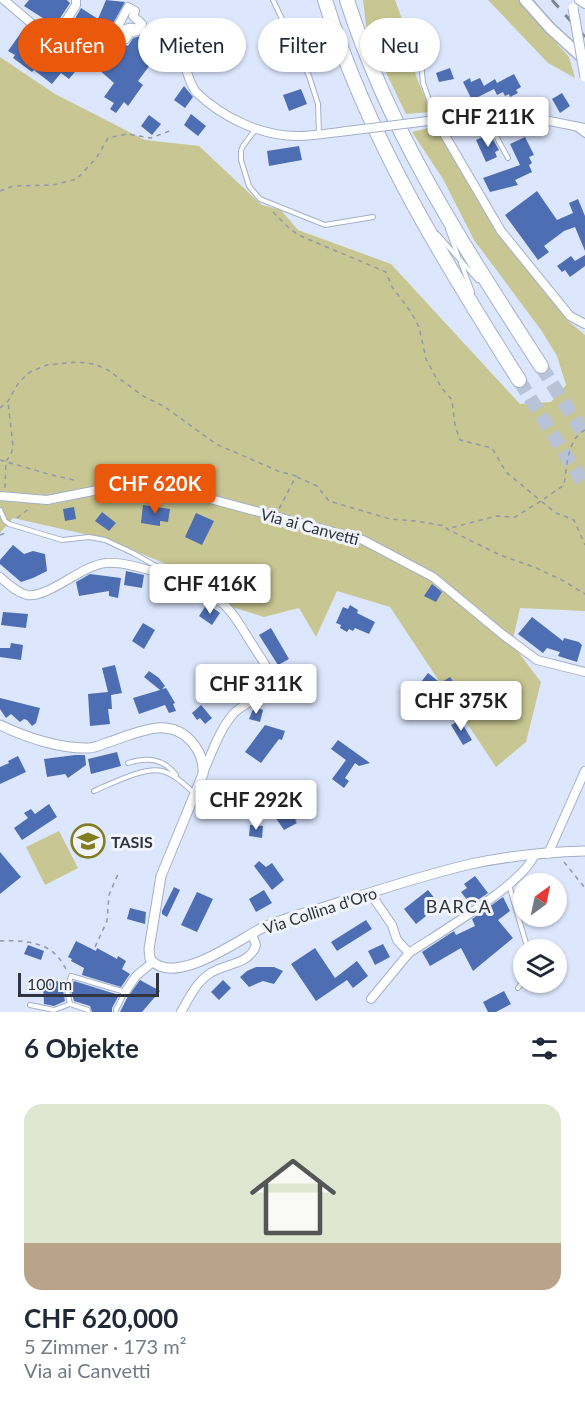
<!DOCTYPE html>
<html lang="de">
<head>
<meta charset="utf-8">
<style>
	:root { --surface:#fff; --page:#f2f2f3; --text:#1f2937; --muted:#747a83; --accent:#ea580c }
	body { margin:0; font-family:Lato,sans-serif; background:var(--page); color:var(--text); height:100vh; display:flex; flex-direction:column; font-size:22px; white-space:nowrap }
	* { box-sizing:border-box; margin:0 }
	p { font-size:20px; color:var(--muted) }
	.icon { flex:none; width:33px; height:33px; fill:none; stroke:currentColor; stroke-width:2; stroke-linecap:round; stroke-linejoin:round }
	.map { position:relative; height:1012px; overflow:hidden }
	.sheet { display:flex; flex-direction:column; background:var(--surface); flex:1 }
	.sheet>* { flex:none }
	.top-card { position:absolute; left:18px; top:18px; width:549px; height:54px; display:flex; gap:12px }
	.needle { width:39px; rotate:33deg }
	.buttons { position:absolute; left:513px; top:873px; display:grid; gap:12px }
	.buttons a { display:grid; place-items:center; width:54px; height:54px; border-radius:50%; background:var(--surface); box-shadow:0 2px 4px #0004; font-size:30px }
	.scale { position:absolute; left:18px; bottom:15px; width:141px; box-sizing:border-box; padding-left:6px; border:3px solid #2f343e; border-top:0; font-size:16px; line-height:21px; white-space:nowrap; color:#2f343e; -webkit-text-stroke:4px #f1f4fa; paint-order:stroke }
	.price { position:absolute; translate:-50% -51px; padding:0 14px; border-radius:6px; background:#fff; color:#222; font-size:20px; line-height:39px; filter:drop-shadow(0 2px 3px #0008) }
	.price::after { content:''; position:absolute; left:50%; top:36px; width:18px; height:14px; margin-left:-9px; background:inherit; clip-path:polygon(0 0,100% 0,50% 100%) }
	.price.on { background:var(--accent); color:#fff }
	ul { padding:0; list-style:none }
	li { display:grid; align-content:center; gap:12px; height:318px; padding:0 24px }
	li span { display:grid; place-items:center; height:186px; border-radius:18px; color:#555 }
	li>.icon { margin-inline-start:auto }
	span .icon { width:108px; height:108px; fill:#fffc; stroke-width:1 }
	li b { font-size:26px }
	h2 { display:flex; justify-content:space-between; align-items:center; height:72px; padding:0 24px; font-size:26px }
	.chip { padding:0 21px; border-radius:27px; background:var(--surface); box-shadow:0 2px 4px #0004; font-size:21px; line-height:54px }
	.chip.on { background:var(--accent); color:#fff }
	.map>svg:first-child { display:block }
	.green { fill:#c8c692 }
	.building { fill:#4e6eb3 }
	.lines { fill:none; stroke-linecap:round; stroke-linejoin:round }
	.motorway-tunnel { stroke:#b9c3d7; stroke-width:14; stroke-dasharray:14 7; stroke-linecap:butt }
	.service-casing { stroke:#a3b0ca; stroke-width:6 }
	.minor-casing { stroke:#a3b0ca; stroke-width:10 }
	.tertiary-casing { stroke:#a3b0ca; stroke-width:11 }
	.secondary-casing { stroke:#a3b0ca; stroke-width:13 }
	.motorway-casing { stroke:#a3b0ca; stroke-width:16 }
	.path { stroke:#9199aa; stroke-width:1.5; stroke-dasharray:4.5 4.5; stroke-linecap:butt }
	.service { stroke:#fff; stroke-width:4 }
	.minor { stroke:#fff; stroke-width:8 }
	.tertiary { stroke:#fff; stroke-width:9 }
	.secondary { stroke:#fff; stroke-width:10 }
	.motorway { stroke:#fff; stroke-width:14 }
	.rail { stroke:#7d8594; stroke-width:3; stroke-dasharray:10 10; stroke-linecap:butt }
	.minor-bridge-casing { stroke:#a3b0ca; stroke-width:10; stroke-linecap:butt }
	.tertiary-bridge-casing { stroke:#a3b0ca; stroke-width:11; stroke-linecap:butt }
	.minor-bridge { stroke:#fff; stroke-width:8 }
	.tertiary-bridge { stroke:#fff; stroke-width:9 }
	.labels { text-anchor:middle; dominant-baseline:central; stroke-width:6; stroke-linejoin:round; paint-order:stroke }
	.street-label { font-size:16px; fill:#2f343e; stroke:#f1f4fa }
	.poi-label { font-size:16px; font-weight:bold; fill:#2f343e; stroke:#f1f4fa; text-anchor:start }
	.neighbourhood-label { font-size:18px; letter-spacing:1.5px; fill:#2f343e; stroke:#f1f4fa }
</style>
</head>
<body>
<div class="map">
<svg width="585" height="1012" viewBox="0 0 585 1012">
	<rect width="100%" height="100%" fill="#dce7fd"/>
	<g class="green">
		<polygon points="363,0 395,0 410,41 416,76 431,112 406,114 367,33"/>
		<polygon points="488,0 518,0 569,57 575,78 548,63"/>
		<polygon points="0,57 55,94 145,140 199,146 262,205 281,210 298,230 391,264 520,404 551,402 566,385 557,356 541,330 474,240 443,179 412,132 436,126 498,234 567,320 585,335 585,611 520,608 512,644 541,682 526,742 496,767 390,607 337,591 316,637 299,608 264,617 223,604 197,589 190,564 169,565 102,538 13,518 0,533"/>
		<polygon points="59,831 78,868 45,885 26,847"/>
	</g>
	<g class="building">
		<polygon points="29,0 67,0 70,3 53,29 46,26 49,22 24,6"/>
		<polygon points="106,0 125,2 110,29 110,35 105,41 92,45 79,35 83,28 73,22 81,8 98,19"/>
		<polygon points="25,27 35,34 27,45 40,54 48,43 63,53 67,49 84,61 69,79 61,73 52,84 34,70 32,72 13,58 15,55 8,51"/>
		<polygon points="140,36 143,38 140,52 153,61 138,81 143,85 128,106 124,102 116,113 110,109 114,103 104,97 114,83 89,61 100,54 111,52 119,42 128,46 133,38"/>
		<polygon points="450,68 454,79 439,82 436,73"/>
		<polygon points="514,74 521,87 516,90 518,93 510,97 509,94 505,96 503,92 497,95 494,89 472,100 463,82 470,78 471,82 480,78 484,86 495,79 497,83"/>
		<polygon points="184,86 193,97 185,108 174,100"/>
		<polygon points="301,89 307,104 289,111 283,95"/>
		<polygon points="562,93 570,106 560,113 552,99"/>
		<polygon points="191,114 206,126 198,136 184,125"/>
		<polygon points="149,115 161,124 152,135 141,126"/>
		<polygon points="490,134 499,150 495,152 497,157 486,162 476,140"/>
		<polygon points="525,137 534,155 529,157 532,163 529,165 532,172 515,180 518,185 490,192 483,178 520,165 510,144"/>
		<polygon points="299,146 302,160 269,166 267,151"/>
		<polygon points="537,191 557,220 573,213 569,203 578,199 585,216 585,251 575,227 564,231 544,246 549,252 538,260 505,215"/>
		<polygon points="585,255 585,266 570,277 565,270 562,272 557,266 571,256 575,261"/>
		<polygon points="143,505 170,509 168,522 160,521 160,526 141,523"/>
		<polygon points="74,507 76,519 65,521 63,509"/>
		<polygon points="102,512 116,523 109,531 95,521"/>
		<polygon points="196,513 214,521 202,545 185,537"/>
		<polygon points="13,545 24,554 33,551 45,554 47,571 33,578 21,582 0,564 0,560"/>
		<polygon points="126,571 144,575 142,588 124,585"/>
		<polygon points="90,574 121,578 118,598 109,596 109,591 79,596 76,582"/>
		<polygon points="155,584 174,590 169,602 151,594"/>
		<polygon points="432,584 442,592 436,602 424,596"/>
		<polygon points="207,604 220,613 212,625 199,616"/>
		<polygon points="350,605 358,610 357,613 375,622 369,634 355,628 353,631 349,629 347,632 340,628 341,625 336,623 343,607 348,609"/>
		<polygon points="3,612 28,614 26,628 1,625"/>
		<polygon points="532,617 563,641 564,638 579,642 582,645 577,662 558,656 560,652 547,648 543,653 518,634"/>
		<polygon points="143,623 155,630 144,649 132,641"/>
		<polygon points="271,628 289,659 278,665 259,635"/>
		<polygon points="11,643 23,645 21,660 0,657 0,648 10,648"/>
		<polygon points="115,665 122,693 111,695 112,709 108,709 110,724 90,726 88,694 108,692 102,668"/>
		<polygon points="256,669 263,683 250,689 247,683 242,685 238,676"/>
		<polygon points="149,671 159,678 165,686 162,689 166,688 168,691 175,703 173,704 176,711 169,713 165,705 139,714 133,698 160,690 144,677"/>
		<polygon points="428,673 438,681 428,694 418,686"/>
		<polygon points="450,677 460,692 451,698 442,682"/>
		<polygon points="0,698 40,708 36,723 32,726 27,720 24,719 20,722 11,714 6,718 0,709"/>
		<polygon points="201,705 212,718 205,724 200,718 197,720 192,713"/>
		<polygon points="254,707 263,710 260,722 249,719"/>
		<polygon points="460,720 472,740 463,745 451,725"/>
		<polygon points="265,725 285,731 282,740 279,739 261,763 245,752"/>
		<polygon points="338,740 370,763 359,766 355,763 345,778 349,781 344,788 332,779 346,760 331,749"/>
		<polygon points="117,752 121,766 91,774 88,759"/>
		<polygon points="75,755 85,755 86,765 68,778 65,774 47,777 44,759"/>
		<polygon points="18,756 26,772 0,784 0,767 9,763 8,761"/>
		<polygon points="282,796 297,819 295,820 297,823 284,830 269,808 272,807 272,802"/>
		<polygon points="49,804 57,817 22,840 14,828 28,818 24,813 31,809 35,814"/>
		<polygon points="250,825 263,826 262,838 249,836"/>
		<polygon points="0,852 21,877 0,894"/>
		<polygon points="259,861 266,867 272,863 284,880 272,890 254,866"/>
		<polygon points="475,876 488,893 471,905 461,892 467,888 464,884"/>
		<polygon points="174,887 180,890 167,917 162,914 162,911"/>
		<polygon points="264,890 272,903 256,912 249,899"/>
		<polygon points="428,890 440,905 416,924 404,909"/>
		<polygon points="197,892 213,899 197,932 181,925"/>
		<polygon points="503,897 510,911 498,920 513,938 473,971 461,948 430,966 422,952 454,931 456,935 475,926 472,919"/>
		<polygon points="130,908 146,912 145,924 127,919"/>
		<polygon points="366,920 372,929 337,951 331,942"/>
		<polygon points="76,941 96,951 97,948 117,959 118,956 126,961 122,969 130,974 121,987 82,975 84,968 71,961 72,959 68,957"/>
		<polygon points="383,944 390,957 375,965 368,951"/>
		<polygon points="28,945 44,951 41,960 24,954"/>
		<polygon points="315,948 335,978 357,961 368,976 353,988 347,980 316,1001 291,964"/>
		<polygon points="256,967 274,967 283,971 274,984 263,981 249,987 240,977 247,971"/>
		<polygon points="140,980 160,991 142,1012 120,1012 127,998"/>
		<polygon points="223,980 231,988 219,1000 211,992"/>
		<polygon points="65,981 63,990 65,1001 54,1006 44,1004 43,982"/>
		<polygon points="74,981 119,995 112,1008 112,1012 92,1012 90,1006 74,1001 71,990"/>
		<polygon points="504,991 511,1004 496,1012 488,1012 483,1002"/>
	</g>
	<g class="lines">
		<g class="motorway-tunnel">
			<polyline points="541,366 585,436"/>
			<polyline points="519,380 585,486"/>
		</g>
		<g class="service-casing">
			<g id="service">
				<polyline points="273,0 309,76 318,104 319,134"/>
				<polyline points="420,51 423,83 436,119"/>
				<polyline points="485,116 508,158"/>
				<polyline points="577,129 585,135"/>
				<polyline points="255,130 243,146 241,151 241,160 249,186 260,199 325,225 373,217"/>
				<polyline points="448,229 458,256"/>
				<polyline points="437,234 478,280"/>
				<polyline points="461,263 472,292"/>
				<polyline points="0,510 5,521 9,524 62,540 89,537 105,540 133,553 170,574"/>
				<path d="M128,763C147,757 163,758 176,775"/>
				<path d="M94,791C111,784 145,766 162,771C174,774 184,784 193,792"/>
				<polyline points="509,885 528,950"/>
				<polyline points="518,988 524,980"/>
				<polyline points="70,1004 88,1010"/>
				<polyline points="30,1005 54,1010 70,1004 67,990 71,976 125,992 116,1010"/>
			</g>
		</g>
		<g class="minor-casing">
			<g id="minor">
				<path d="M4,0L37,28L68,43L87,56L98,48L108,47C113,40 120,30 129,28C143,25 170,51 181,60C189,70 188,84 197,93C222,117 261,136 297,136C313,136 331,133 347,131"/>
				<polyline points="579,0 585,4"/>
				<polygon points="128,7 135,11 133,16 142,24 137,31 129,33 126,39 115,32"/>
				<polyline points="55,38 76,5 76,0"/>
				<polyline points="432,120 485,116 519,115 585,128"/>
				<polyline points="436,120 501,231 570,316 585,324"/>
				<polyline points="0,496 47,500 103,489 140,487 177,490 363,540 433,577 502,634 537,660 585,672"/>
				<path d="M0,577C8,584 16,592 27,595C47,599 82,565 106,563C134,561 199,586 222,603C235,613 244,633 254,647C261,659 271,670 271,684C265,698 245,702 234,713C219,730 212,753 203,773"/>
				<polyline points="548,854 585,771"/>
				<polyline points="370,893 392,925 397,940 409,953 371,999"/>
				<path d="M409,953C436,935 526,882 534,855"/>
				<polyline points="125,992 136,976 153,962"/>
				<path d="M181,1012C189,998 196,983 209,974C225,963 250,965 256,945L252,934"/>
			</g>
		</g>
		<g class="tertiary-casing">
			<path id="tertiary" d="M0,725C25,737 60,749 89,748C94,748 101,745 106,743C135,734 167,715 191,741C200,751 204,761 203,774L161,876L149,949L150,959C174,988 238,940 262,928C286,917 314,911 340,902C383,889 427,874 471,864C508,856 547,852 585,851"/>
		</g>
		<g class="secondary-casing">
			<polyline id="secondary" points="525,0 550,28 585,60"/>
		</g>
		<g class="motorway-casing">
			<g id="motorway">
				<path d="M325,0C367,137 443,260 519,380"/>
				<path d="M347,0C390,135 465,248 541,366"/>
			</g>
		</g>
		<g class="path">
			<polyline points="0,191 13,186 53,185 77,179 97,157 108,138 127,134 151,138 172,130"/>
			<polyline points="273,212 291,230 303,237 386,272 392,287 411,312 419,327 426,359 441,387 452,400 455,425 460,440 492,448 506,472 541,501 515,517 496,516 447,529"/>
			<polyline points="0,408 8,401 19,382 30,372 47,365 77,362 94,364 108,370 143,396 165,407 216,444 278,471 296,476 279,509"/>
			<path d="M585,430C567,439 567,467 564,485L541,501L556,513L574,520L585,545"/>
			<polyline points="0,460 48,474 78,481"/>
			<polyline points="297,477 317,486 329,501 390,519 415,521 445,526 447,529 500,555 534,567 562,580 585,594"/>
			<polyline points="5,488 6,461 11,455 13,446 8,402"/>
			<polyline points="17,518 30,508"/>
			<polyline points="0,535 8,532"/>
			<polyline points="564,862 585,888"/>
			<path d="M0,941C17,940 42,941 55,954C60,958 63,964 66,969"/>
			<polyline points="95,947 107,921 109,895 118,874"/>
		</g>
		<use href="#service" class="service"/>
		<use href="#minor" class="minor"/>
		<use href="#tertiary" class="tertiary"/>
		<use href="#secondary" class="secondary"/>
		<use href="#motorway" class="motorway"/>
		<polyline class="rail" points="552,0 585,37"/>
		<g class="minor-bridge-casing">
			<polyline id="minor-bridge" points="347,131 428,121"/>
		</g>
		<g class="tertiary-bridge-casing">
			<polyline id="tertiary-bridge" points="573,8 585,77"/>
		</g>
		<use href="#minor-bridge" class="minor-bridge"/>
		<use href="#tertiary-bridge" class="tertiary-bridge"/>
	</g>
	<defs>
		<g id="school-ring" transform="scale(1.725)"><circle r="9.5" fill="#f1f4fa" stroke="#827c23" stroke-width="1.5"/><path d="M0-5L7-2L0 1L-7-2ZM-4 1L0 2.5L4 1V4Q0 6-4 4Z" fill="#827c23"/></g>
	</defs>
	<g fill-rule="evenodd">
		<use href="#school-ring" x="88" y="841"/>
	</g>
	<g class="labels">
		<g class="street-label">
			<text transform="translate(310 526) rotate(15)">Via ai Canvetti</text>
			<text transform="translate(320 910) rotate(-18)">Via Collina d'Oro</text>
		</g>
		<g class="poi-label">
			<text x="111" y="841">TASIS</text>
		</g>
		<g class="neighbourhood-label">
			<text x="459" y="906">BARCA</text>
		</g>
	</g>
</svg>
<div class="buttons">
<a><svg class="needle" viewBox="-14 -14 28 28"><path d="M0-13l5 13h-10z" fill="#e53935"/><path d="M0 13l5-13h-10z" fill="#747a83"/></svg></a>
<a><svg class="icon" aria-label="layers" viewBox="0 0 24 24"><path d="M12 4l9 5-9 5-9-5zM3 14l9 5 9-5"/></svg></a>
</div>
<div class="scale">100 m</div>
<b class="price" style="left:488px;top:148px">CHF 211K</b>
<b class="price on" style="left:155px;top:515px">CHF 620K</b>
<b class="price" style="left:210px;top:615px">CHF 416K</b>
<b class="price" style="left:256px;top:715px">CHF 311K</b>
<b class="price" style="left:461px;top:732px">CHF 375K</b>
<b class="price" style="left:256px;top:831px">CHF 292K</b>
<div class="top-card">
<a class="chip on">Kaufen</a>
<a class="chip">Mieten</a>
<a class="chip">Filter</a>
<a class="chip">Neu</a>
</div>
</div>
<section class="sheet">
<h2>6 Objekte<svg class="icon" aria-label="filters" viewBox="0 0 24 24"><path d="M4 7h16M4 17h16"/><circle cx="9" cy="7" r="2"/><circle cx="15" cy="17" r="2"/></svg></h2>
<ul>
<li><span style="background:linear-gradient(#dfe7d0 75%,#b9a48a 0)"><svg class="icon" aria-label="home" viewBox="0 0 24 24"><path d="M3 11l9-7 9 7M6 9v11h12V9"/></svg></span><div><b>CHF 620,000</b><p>5 Zimmer · 173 m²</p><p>Via ai Canvetti</p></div></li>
</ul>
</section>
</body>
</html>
